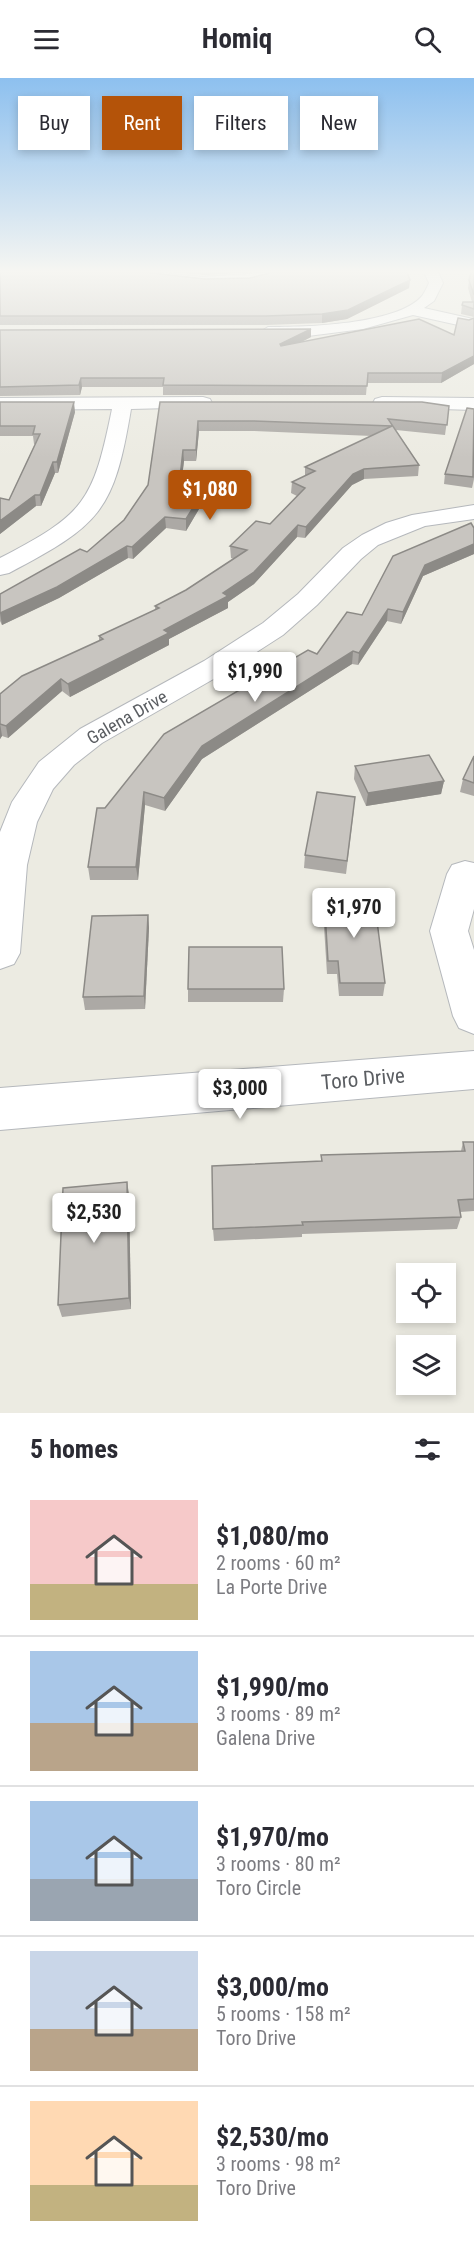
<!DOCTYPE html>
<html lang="en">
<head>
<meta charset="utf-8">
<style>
	:root { --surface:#fff; --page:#f2f2f3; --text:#2b2b33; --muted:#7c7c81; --line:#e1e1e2; --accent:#b45309 }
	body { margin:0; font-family:"Roboto Condensed",sans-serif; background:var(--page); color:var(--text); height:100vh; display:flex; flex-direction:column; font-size:22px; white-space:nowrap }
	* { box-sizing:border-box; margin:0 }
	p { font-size:20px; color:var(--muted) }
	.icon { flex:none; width:33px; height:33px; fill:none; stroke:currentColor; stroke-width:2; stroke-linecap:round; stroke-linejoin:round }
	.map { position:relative; height:1335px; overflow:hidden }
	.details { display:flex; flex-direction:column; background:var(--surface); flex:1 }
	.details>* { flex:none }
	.banner { position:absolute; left:18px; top:18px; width:438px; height:54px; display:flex; gap:12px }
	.buttons { position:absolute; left:396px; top:1185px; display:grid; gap:12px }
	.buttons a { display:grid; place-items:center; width:60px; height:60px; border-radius:0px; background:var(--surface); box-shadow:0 3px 9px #0003; font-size:30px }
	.price { position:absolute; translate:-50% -51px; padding:0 14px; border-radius:6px; background:#fff; color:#222; font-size:20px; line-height:39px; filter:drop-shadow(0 2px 3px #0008) }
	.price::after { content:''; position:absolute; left:50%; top:36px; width:18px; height:14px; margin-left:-9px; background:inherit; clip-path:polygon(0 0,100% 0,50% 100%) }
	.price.active { background:var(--accent); color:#fff }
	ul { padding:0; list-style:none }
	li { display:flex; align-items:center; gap:18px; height:150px; padding:0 30px }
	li+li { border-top:2px solid var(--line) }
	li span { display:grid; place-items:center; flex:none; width:168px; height:120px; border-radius:0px; color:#555 }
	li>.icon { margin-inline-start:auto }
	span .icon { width:72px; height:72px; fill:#fffc; stroke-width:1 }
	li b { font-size:26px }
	h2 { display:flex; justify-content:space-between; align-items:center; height:72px; padding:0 30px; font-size:26px }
	.tag { padding:0 21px; border-radius:0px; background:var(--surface); box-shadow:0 3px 9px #0003; font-size:21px; line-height:54px }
	.tag.active { background:var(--accent); color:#fff }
	header { display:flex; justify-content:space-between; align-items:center; height:78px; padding:0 30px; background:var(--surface); font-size:27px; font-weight:700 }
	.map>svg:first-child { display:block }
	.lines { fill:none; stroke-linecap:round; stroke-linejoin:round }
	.minor-casing { stroke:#b5b8bc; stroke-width:2 }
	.minor { fill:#fff; fill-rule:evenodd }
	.wall { fill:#aca9a5 }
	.shaded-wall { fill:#8c8a86 }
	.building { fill:#c8c5c0; stroke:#8c8a86; stroke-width:1.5 }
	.labels { text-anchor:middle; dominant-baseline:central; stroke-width:5; stroke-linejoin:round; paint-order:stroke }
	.street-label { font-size:18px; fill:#5b5e62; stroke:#fff }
	.near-street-label { font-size:21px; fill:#5b5e62; stroke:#fff }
</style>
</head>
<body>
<header><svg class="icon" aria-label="menu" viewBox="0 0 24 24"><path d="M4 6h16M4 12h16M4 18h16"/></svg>Homiq<svg class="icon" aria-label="search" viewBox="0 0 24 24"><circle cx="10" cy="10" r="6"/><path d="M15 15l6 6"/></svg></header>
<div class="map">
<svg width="474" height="1335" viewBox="0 0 474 1335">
	<rect width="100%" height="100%" fill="#ecebe2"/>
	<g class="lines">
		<g class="minor-casing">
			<g id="minor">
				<path d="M124,194H151L202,199L279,194C257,218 156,204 126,197Z"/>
				<path d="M424,194H438L443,205L434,223L424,230L473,241V247L467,249L413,237L363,251L308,258L268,259L260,254L268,249C305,249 397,247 422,218C425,214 427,209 429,205Z"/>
				<path d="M203,319L210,321L212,325L210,329L131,331C114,434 100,447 9,495L0,497V480C85,436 93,424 112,331L0,332V320Z"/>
				<polygon points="382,319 474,320 474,332 375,329 373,325 375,321"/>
				<polygon points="474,427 474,441 425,448 378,467 361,481 317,527 283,557 224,595 102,665 74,687 53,711 37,744 27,787 20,875 14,886 0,891 0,754 12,724 39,684 80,651 204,583 263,545 298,516 343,470 362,457 386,445 412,437"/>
				<polygon points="465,783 474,785 474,831 468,853 474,872 474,956 459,950 453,938 430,853 447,796 452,787"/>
				<polygon points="474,973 474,1011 0,1052 0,1010"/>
			</g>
		</g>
		<use href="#minor" class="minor"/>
	</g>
	<g class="wall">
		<polygon points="0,194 205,201 408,196 410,202 409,210 347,241 322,245 266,247 0,247"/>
		<polygon points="170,194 251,194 202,197"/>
		<polygon points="474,194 474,239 461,236 462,227 472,224 468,210 469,202"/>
		<polygon points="474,240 474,286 441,305 367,305 366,317 163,317 163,309 82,309 80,317 0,318 0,252 311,251 311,259 301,264 454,257 469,242"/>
		<polygon points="0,324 75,334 58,395 55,395 41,428 36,428 0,456 0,420 9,422 35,366 34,366 33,358 0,358"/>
		<polygon points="160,324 449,328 445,357 396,352 419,387 418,398 364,401 352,407 305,460 297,459 254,506 228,524 228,530 169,561 169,567 70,619 62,613 8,660 2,658 0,661 0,616 99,563 99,558 155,532 155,528 186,512 234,481 231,480 230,468 270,446 297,418 291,415 292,404 305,398 305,389 372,358 254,353 199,353 196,383 184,383 180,418 199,420 199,431 186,453 166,450 133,481 128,480 59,520 2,547 0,543 0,516 87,474 124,442 148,407"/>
		<polygon points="474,331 474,401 472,410 444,406 445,396"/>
		<polygon points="474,450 474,476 423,498 401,546 387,543 358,587 352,586 202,681 165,733 145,727 138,802 90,802 88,789 105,730 317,576 362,537"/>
		<polygon points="474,678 474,718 460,714 463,701"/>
		<polygon points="355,688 444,703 441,716 366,728 354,701"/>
		<polygon points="354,731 346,796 304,790 305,777"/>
		<polygon points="324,819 385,905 383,918 339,918 337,896 327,896 323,833"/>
		<polygon points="148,837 149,850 145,931 85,932 83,919"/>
		<polygon points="188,911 284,911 283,924 188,924"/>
		<polygon points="463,1064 474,1064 474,1133 460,1134 461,1139 457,1151 302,1156 302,1159 214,1163 213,1151 321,1083 321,1077 461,1073"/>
		<polygon points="129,1116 131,1231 62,1239 58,1227"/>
	</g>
	<g class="shaded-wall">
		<polygon points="202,194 251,194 202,197"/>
		<polygon points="410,202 409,210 347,241 322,245 322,236"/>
		<polygon points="311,251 311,259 280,275 280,266"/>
		<polygon points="474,278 474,286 441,305 442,295"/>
		<polygon points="81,300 82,309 80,317 79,307"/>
		<polygon points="74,324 75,334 58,395 57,384"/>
		<polygon points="198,343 199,353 196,383 196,372"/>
		<polygon points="183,372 184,383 178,429 178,418"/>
		<polygon points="53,384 55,395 41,428 40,417"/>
		<polygon points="364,391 364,401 352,407 305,460 306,449 353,396"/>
		<polygon points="35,417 36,428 0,456 0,443"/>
		<polygon points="199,420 199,431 186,453 186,441"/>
		<polygon points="165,439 166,450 133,481 132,469"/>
		<polygon points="298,447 297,459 254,506 228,524 228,530 169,561 169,567 70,619 68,606 164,552 223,515"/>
		<polygon points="474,466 474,476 423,498 401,546 403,534 425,487"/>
		<polygon points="127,468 128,480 59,520 2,547 0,535"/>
		<polygon points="388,531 387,543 358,587 359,575"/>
		<polygon points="353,573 352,586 202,681 165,733 164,720 202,668"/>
		<polygon points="61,601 62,613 8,660 6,648"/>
		<polygon points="0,645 2,658 0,661"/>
		<polygon points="444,703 441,716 366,728 368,715"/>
		<polygon points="144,714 145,727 138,802 136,789"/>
		<polygon points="148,837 149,850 145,931 144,918"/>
		<polygon points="127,1104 129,1116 131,1231 129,1220"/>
	</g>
	<g class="building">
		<polygon points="0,194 143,194 205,201 250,200 269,195 271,194 407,194 410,202 348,232 322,236 266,238 0,238"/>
		<polygon points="471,194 474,194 474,217 469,202"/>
		<polygon points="463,224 474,224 474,231 462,227"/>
		<polygon points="458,240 469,242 474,240 474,278 442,295 368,295 367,308 163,307 164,300 81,300 79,307 0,309 0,252 311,251 280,266 281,268 419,241 454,257"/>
		<polygon points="0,324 74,324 57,384 53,384 40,417 35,417 0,443 0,420 9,422 40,356 33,356 35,348 0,348"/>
		<polygon points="160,324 422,324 449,328 447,347 388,341 419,387 364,391 353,396 306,449 298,447 254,494 223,515 228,518 164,552 169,555 68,606 61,601 6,648 0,646 0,616 22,598 103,561 99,558 159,530 155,528 186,512 247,472 230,468 256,443 270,446 305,410 292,404 315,393 305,389 392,348 254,343 198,343 196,372 183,372 178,418 199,420 186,441 165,439 132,469 127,468 57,509 0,535 0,516 80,471 87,474 124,442 148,407"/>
		<polygon points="467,330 474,331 473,399 445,396"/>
		<polygon points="471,445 474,450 474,466 425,487 403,534 388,531 359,575 353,573 202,668 164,720 144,714 136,789 88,789 97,730 105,730 164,656 308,572 317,576 347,534 362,537 393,478"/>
		<polygon points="429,677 444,703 368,715 355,688"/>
		<polygon points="474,678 474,705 463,701"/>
		<polygon points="317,714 355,719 347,783 305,777"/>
		<polygon points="324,819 374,820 385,905 340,905 338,883 328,883"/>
		<polygon points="148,837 144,918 83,919 92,838"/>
		<polygon points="189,869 282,869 284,911 188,911"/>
		<polygon points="463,1064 474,1064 474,1121 458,1122 461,1139 302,1144 303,1147 213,1151 212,1088 322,1083 321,1077 465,1073"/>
		<polygon points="127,1104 129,1220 58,1227 63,1110"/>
	</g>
	<linearGradient id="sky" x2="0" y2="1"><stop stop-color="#8dc0ef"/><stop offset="0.51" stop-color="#f6f6f2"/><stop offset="1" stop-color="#f6f6f2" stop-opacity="0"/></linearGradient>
	<rect width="474" height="380" fill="url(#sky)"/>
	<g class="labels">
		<g class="street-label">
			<text transform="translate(127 639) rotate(-30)">Galena Drive</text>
		</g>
		<g class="near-street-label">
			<text transform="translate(363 1001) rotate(-5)">Toro Drive</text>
		</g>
	</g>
</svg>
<div class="buttons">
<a><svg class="icon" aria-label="locate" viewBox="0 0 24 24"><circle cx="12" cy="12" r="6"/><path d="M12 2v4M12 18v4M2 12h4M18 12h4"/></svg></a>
<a><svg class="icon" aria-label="layers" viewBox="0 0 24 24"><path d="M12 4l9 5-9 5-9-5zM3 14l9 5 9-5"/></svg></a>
</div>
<b class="price active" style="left:210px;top:443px">$1,080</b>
<b class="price" style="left:255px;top:625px">$1,990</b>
<b class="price" style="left:354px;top:861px">$1,970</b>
<b class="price" style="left:240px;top:1042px">$3,000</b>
<b class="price" style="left:94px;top:1166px">$2,530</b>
<div class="banner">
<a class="tag">Buy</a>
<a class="tag active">Rent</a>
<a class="tag">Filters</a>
<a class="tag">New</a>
</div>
</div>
<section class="details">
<h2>5 homes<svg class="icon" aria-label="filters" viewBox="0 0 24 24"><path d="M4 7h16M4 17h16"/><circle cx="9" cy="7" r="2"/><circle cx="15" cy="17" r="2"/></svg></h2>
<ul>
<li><span style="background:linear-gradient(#f6c9c9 70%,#c2b280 0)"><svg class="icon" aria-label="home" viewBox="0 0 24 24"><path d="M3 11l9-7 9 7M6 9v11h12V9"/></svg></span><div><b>$1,080/mo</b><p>2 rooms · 60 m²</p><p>La Porte Drive</p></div></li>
<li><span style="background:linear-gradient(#a9c7e8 60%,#b9a48a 0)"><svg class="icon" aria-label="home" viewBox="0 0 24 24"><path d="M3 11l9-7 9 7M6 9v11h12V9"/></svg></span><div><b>$1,990/mo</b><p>3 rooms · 89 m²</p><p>Galena Drive</p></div></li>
<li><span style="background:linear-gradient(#a9c7e8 65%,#9aa5b1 0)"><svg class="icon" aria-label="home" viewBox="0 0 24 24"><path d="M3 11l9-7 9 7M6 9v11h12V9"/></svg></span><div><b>$1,970/mo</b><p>3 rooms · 80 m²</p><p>Toro Circle</p></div></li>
<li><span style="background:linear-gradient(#c9d6e8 65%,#b9a48a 0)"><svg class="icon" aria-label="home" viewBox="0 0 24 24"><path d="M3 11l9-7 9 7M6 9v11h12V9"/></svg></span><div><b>$3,000/mo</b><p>5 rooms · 158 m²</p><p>Toro Drive</p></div></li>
<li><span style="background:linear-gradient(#ffd9b3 70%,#c2b280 0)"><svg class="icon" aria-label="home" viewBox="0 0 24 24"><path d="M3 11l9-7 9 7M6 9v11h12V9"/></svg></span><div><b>$2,530/mo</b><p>3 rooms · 98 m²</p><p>Toro Drive</p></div></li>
</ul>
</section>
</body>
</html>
